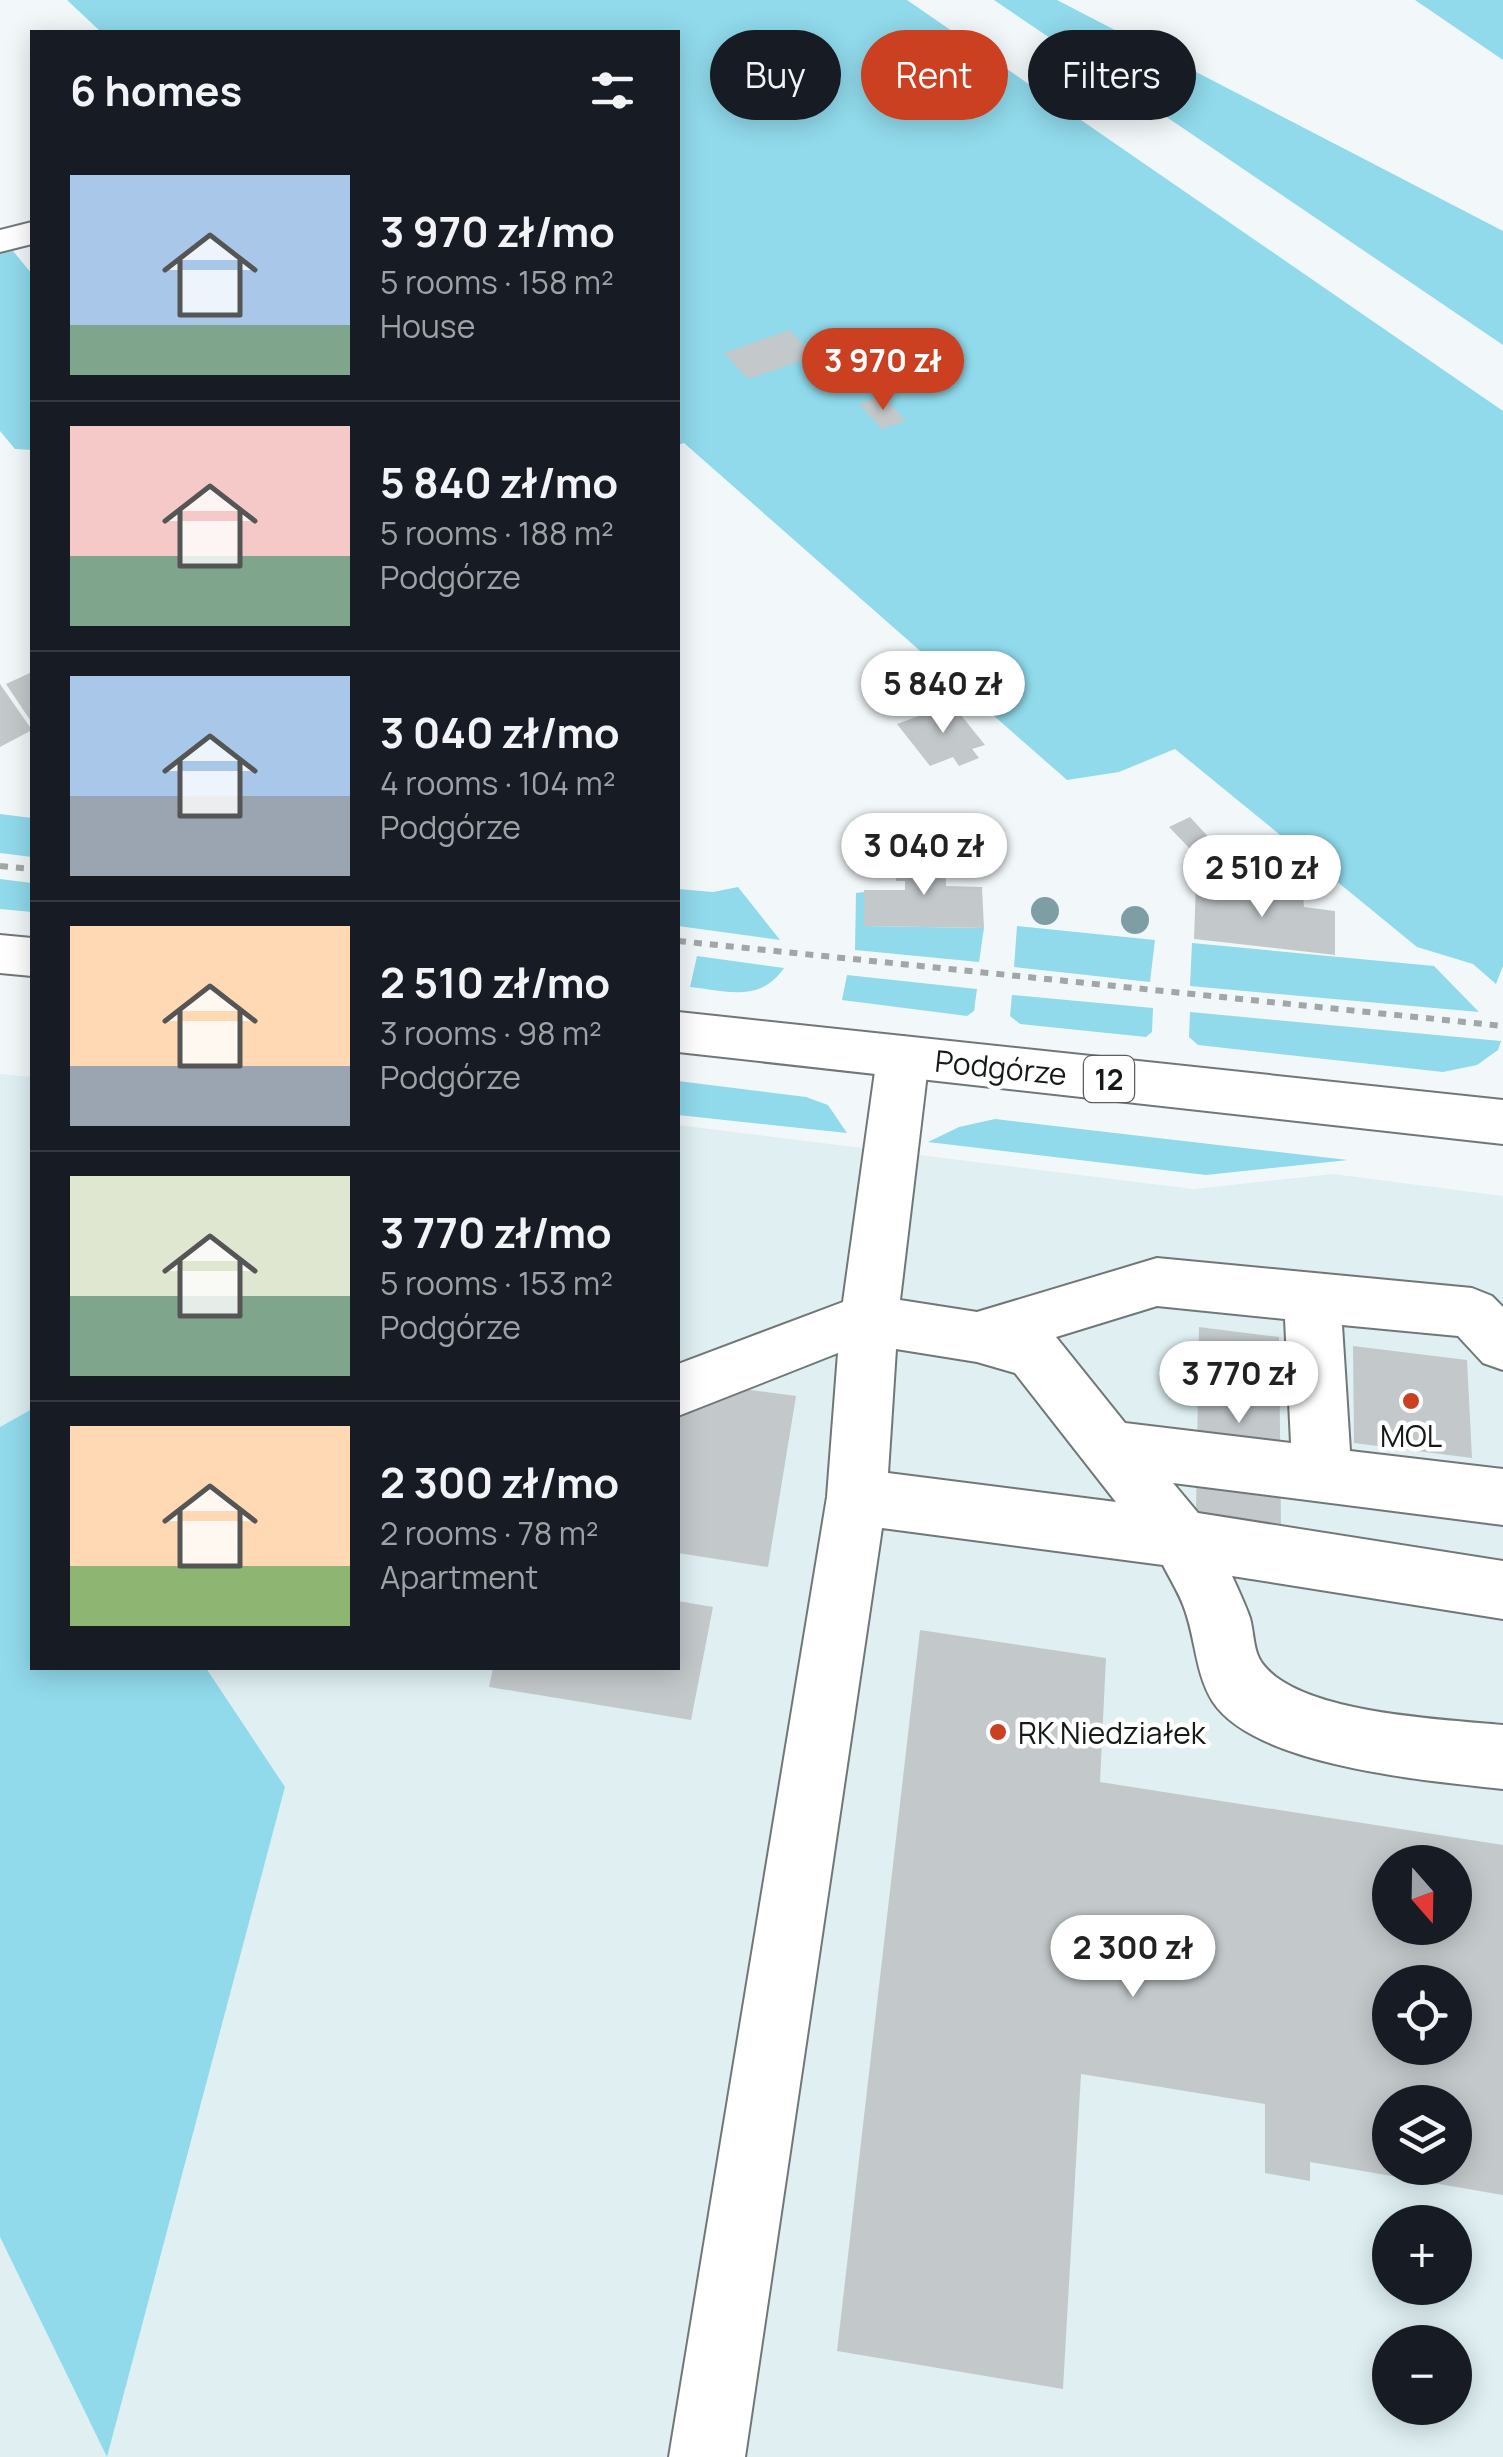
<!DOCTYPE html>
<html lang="en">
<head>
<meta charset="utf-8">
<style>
	:root { --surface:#171b24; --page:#20242c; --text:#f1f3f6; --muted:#9ea1a6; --line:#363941; --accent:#ca4021 }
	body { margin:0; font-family:Manrope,sans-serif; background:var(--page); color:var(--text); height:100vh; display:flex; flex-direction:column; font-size:38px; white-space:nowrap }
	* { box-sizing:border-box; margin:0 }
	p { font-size:32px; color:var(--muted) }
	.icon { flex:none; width:55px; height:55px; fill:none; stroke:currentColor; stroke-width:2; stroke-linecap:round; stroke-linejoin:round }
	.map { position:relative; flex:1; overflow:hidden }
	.drawer { position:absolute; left:30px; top:30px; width:650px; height:1640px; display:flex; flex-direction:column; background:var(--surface); border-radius:0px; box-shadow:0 5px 25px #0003 }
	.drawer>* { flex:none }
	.banner { position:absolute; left:710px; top:30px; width:642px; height:90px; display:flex; gap:20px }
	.needle { width:65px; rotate:160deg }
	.buttons { position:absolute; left:1372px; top:1845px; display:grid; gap:20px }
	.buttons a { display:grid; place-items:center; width:100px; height:100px; border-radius:50%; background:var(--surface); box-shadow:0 5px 25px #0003; font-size:50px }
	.price { position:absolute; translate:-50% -85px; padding:0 22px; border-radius:35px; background:#fff; color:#222; font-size:32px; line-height:65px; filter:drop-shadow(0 2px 5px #0008) }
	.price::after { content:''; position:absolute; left:50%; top:60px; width:30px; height:22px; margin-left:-15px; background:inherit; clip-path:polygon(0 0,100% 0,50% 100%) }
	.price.active { background:var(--accent); color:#fff }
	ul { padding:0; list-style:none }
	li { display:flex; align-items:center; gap:30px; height:250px; padding:0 40px }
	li+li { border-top:2px solid var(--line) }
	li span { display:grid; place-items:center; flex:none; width:280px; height:200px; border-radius:0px; color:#555 }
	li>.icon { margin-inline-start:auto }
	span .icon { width:120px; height:120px; fill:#fffc; stroke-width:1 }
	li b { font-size:42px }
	h2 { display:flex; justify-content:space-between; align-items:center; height:120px; padding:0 40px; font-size:42px }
	.tag { padding:0 35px; border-radius:45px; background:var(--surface); box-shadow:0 5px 25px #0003; font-size:35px; line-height:90px }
	.tag.active { background:var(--accent); color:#fff }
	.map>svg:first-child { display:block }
	.built { fill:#dfeff2; fill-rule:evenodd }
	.green { fill:#90daeb }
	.building { fill:#c3c9cb; fill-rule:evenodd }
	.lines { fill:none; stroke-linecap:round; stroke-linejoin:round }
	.minor-casing { stroke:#717778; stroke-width:4 }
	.highway-casing { stroke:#717778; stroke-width:4 }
	.path { stroke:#a1a6a7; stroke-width:6; stroke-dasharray:8 8; stroke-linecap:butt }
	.minor { fill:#fff; fill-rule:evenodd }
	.highway { fill:#fff; fill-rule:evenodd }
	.tree { fill:#7e9ea5 }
	.poi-dot { fill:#ca4021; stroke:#fff; stroke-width:4 }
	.labels { text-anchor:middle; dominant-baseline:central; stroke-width:9; stroke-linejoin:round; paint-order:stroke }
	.shield { fill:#fff; stroke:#5c5e5e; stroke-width:2.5 }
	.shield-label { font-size:28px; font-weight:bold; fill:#161919 }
	.street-label { font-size:30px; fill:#161919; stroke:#fff }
	.poi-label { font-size:30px; fill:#161919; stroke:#fff }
</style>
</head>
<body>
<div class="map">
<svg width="1503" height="2457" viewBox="0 0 1503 2457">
	<rect width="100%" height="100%" fill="#f2f8fa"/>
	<g class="built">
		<polygon points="0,1074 32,1077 32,1409 0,1427"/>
		<path d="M678,1125L1193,1189L1333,1174L1503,1196V2457H0V2237L107,2456L285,1787L206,1668H678ZM1390,1862H1455V1928H1390ZM1390,1982H1455V2048H1390ZM1390,2102H1455V2168H1390ZM1390,2222H1455V2288H1390ZM1390,2342H1455V2408H1390Z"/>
	</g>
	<g class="green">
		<polygon points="67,0 907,0 1503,411 1503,966 1496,984 1473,964 1417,947 1175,749 1119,772 1067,780 684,443 678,445 678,32 101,32"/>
		<polygon points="994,0 1057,0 1503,231 1503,345"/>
		<polygon points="1415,0 1503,0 1503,60"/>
		<polygon points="13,251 32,274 32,450 15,449 0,431 0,254"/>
		<polygon points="0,814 32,818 32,857 0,853"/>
		<polygon points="0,879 32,883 32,912 0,909"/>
		<polygon points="738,887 780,940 678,926 678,889 713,892"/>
		<polygon points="864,892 865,926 984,928 979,962 855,950 856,893"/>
		<polygon points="1017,926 1155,940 1150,982 1014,967"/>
		<polygon points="1192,943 1434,966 1479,1012 1190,986"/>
		<path d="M697,956L784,968C760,1003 727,991 690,987Z"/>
		<polygon points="847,975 977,989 974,1011 967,1016 842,1000"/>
		<polygon points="1012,995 1153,1008 1152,1032 1146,1037 1020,1024 1010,1016"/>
		<polygon points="1190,1012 1501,1041 1498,1050 1477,1065 1443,1072 1198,1045 1189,1037"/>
		<polygon points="678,1081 806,1097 828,1105 847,1133 678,1115"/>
		<polygon points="995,1119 1348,1160 1206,1175 928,1142 959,1127"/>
		<polygon points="32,1409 32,1668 206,1668 285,1787 107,2457 0,2237 0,1427"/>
	</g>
	<g class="building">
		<polygon points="789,330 815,356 748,379 724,353"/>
		<polygon points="883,396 906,421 882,429 859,404"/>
		<polygon points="32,672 32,723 6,684"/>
		<polygon points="0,684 32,730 0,747"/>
		<polygon points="952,704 985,745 972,749 979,758 959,766 953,757 930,766 897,724"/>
		<polygon points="1190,817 1214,843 1193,852 1169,827"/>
		<polygon points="932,847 937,865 945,863 946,886 982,887 984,928 864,926 864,890 905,890 905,881 896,881 896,869 911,852"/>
		<polygon points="1196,884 1303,895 1304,907 1335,911 1335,955 1194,939"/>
		<polygon points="1199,1327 1279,1337 1281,1524 1196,1513"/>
		<polygon points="1353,1346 1467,1360 1472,1458 1354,1443"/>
		<polygon points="721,1386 796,1396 768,1567 678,1553 678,1405"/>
		<polygon points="678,1601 713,1607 691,1720 489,1687 493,1668 678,1668"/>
		<path d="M920,1630L1106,1658L1100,1782L1503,1845V2195L1310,2162V2181L1265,2173V2104L1081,2074L1063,2389L837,2351ZM1390,1862H1455V1928H1390ZM1390,1982H1455V2048H1390ZM1390,2102H1455V2168H1390Z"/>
	</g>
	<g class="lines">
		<g class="minor-casing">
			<g id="minor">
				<polygon points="32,222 32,244 0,252 0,230"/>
				<path d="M903,1036L921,1042L929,1057L900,1300L977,1312L1157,1258L1472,1288L1492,1296L1503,1307V1370L1483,1363L1458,1336L1342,1325L1350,1451L1503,1469V1525L1173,1483L1198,1513L1503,1561V1619L1232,1576C1238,1589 1245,1604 1250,1618C1254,1632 1253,1651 1262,1663C1299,1714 1443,1719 1503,1725V1789C1431,1781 1256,1767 1213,1702C1196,1675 1196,1643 1186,1613C1181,1596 1171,1581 1163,1565L882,1528L745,2457H669L827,1497L838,1353L678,1416V1364L843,1302L877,1057L885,1042ZM1157,1306L1285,1319L1291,1443L1125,1423L1056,1337ZM896,1349L977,1362L1015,1373L1116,1502L888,1473Z"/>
			</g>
		</g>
		<g class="highway-casing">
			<g id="highway">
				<polygon points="0,935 32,938 32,976 0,973"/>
				<polygon points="678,1012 1503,1100 1503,1144 678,1052"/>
			</g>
		</g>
		<g class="path">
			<polyline points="0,866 32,869"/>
			<polyline points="678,941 1503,1026"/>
		</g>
		<use href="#minor" class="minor"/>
		<use href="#highway" class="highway"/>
	</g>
	<g class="tree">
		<circle cx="1045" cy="911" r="14"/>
		<circle cx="1135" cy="920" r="14"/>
	</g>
	<g class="poi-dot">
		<circle cx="1411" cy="1401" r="10"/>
		<circle cx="998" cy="1732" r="10"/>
	</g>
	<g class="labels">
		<rect class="shield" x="1084" y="1056" width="50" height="46" rx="8"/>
		<g class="shield-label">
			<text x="1109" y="1079">12</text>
		</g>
		<g class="street-label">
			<text transform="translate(1001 1067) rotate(6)">Podgórze</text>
		</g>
		<g class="poi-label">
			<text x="1411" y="1435">MOL</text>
			<text x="1018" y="1732" text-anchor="start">RK Niedziałek</text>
		</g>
	</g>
</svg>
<div class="buttons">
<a><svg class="needle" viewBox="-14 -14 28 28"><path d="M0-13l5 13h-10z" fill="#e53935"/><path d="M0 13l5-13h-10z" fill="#9ea1a6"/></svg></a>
<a><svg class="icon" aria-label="locate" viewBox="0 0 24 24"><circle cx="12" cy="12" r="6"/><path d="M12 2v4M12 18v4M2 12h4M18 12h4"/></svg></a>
<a><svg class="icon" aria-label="layers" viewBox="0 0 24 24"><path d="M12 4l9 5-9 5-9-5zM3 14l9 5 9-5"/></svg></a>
<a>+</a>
<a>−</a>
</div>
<b class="price active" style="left:883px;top:413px">3 970 zł</b>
<b class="price" style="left:943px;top:736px">5 840 zł</b>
<b class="price" style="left:924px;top:898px">3 040 zł</b>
<b class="price" style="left:1262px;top:920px">2 510 zł</b>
<b class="price" style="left:1239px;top:1426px">3 770 zł</b>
<b class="price" style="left:1133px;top:2000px">2 300 zł</b>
<div class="banner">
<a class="tag">Buy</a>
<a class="tag active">Rent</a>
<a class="tag">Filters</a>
</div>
<section class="drawer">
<h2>6 homes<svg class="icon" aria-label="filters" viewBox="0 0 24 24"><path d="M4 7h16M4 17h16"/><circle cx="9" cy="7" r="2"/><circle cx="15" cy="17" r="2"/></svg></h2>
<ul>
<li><span style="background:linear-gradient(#a9c7e8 75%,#7fa58c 0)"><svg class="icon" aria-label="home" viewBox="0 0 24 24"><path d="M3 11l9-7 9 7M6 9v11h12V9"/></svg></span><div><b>3 970 zł/mo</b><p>5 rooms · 158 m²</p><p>House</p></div></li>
<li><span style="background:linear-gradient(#f6c9c9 65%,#7fa58c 0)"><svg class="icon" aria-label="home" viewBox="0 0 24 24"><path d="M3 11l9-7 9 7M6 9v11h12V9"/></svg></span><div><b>5 840 zł/mo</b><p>5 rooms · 188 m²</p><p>Podgórze</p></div></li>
<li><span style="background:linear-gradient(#a9c7e8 60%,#9aa5b1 0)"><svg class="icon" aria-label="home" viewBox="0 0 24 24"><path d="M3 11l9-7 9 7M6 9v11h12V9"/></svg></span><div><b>3 040 zł/mo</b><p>4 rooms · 104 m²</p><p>Podgórze</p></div></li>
<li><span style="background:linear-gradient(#ffd9b3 70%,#9aa5b1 0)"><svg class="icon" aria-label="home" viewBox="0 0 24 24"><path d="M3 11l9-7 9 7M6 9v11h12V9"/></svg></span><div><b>2 510 zł/mo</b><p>3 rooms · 98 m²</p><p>Podgórze</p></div></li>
<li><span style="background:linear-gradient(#dfe7d0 60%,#7fa58c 0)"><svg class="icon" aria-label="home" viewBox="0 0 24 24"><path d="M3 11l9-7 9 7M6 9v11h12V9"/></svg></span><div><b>3 770 zł/mo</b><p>5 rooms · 153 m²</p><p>Podgórze</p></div></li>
<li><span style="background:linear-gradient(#ffd9b3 70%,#8fb573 0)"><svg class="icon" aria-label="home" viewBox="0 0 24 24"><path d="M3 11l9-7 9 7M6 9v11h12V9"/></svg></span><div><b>2 300 zł/mo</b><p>2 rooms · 78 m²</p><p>Apartment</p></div></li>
</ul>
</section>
</div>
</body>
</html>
